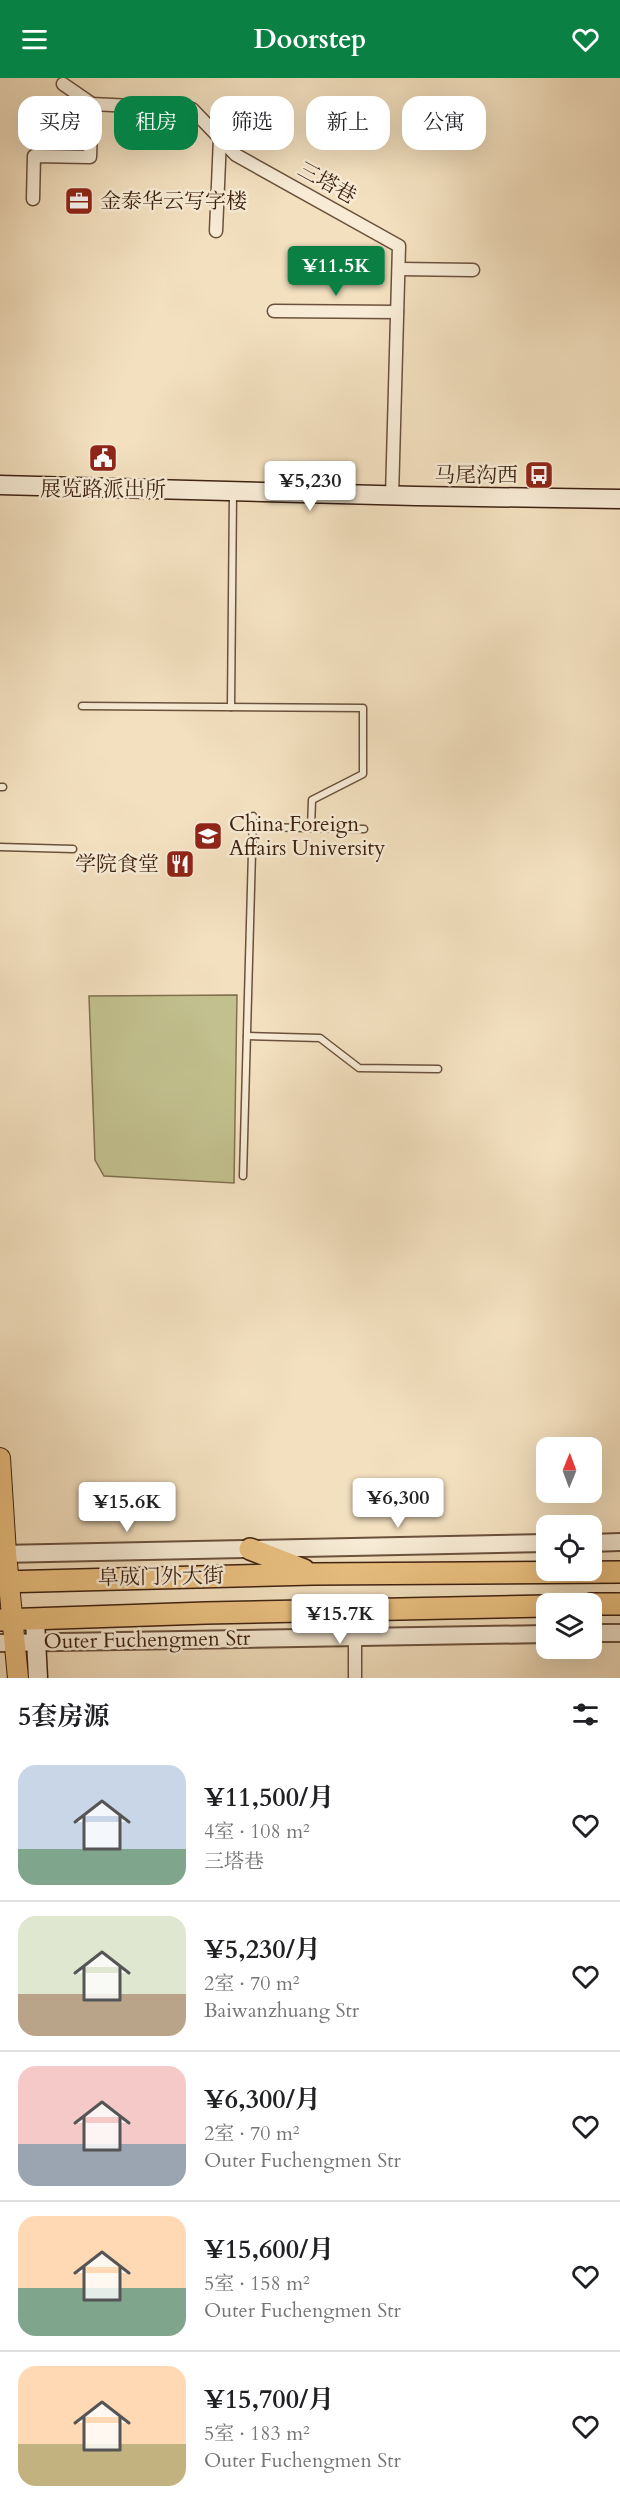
<!DOCTYPE html>
<html lang="zh">
<head>
<meta charset="utf-8">
<style>
	:root { --surface:#fff; --page:#f2f2f2; --text:#202124; --muted:#757577; --line:#e0e0e0; --accent:#0b8043 }
	body { margin:0; font-family:Cardo,"Noto Serif SC",serif; background:var(--page); color:var(--text); height:100vh; display:flex; flex-direction:column; font-size:22px; white-space:nowrap }
	* { box-sizing:border-box; margin:0 }
	p { font-size:20px; color:var(--muted) }
	.icon { flex:none; width:33px; height:33px; fill:none; stroke:currentColor; stroke-width:2; stroke-linecap:round; stroke-linejoin:round }
	.map { position:relative; height:1600px; overflow:hidden }
	.sheet { display:flex; flex-direction:column; background:var(--surface); flex:1 }
	.sheet>* { flex:none }
	.hud { position:absolute; left:18px; top:18px; width:585px; height:54px; display:flex; gap:12px }
	.needle { width:39px; rotate:1deg }
	.buttons { position:absolute; left:536px; top:1359px; display:grid; gap:12px }
	.buttons a { display:grid; place-items:center; width:66px; height:66px; border-radius:12px; background:var(--surface); box-shadow:0 6px 24px #0002; font-size:30px }
	.price { position:absolute; translate:-50% -51px; padding:0 14px; border-radius:6px; background:#fff; color:#222; font-size:20px; line-height:39px; filter:drop-shadow(0 2px 3px #0008) }
	.price::after { content:''; position:absolute; left:50%; top:36px; width:18px; height:14px; margin-left:-9px; background:inherit; clip-path:polygon(0 0,100% 0,50% 100%) }
	.price.active { background:var(--accent); color:#fff }
	ul { padding:0; list-style:none }
	li { display:flex; align-items:center; gap:18px; height:150px; padding:0 18px }
	li+li { border-top:2px solid var(--line) }
	li span { display:grid; place-items:center; flex:none; width:168px; height:120px; border-radius:18px; color:#555 }
	li>.icon { margin-inline-start:auto }
	span .icon { width:72px; height:72px; fill:#fffc; stroke-width:1 }
	li b { font-size:26px }
	h2 { display:flex; justify-content:space-between; align-items:center; height:72px; padding:0 18px; font-size:26px }
	.pill { padding:0 21px; border-radius:18px; background:var(--surface); box-shadow:0 6px 24px #0002; font-size:21px; line-height:54px }
	.pill.active { background:var(--accent); color:#fff }
	header { display:flex; justify-content:space-between; align-items:center; height:78px; padding:0 18px; background:var(--accent); color:#fff; font-size:27px; font-weight:800 }
	.map>svg:first-child { display:block }
	.green { fill:#c2c08e; stroke:#807050; stroke-width:1.5 }
	.lines { fill:none; stroke-linecap:round; stroke-linejoin:round }
	.service-casing { stroke:#6b513c; stroke-width:9 }
	.minor-casing { stroke:#6b513c; stroke-width:15 }
	.tertiary-casing { stroke:#6b513c; stroke-width:20 }
	.secondary-casing { stroke:#3e2111; stroke-width:21 }
	.primary-casing { stroke:#3e2111; stroke-width:22 }
	.trunk-casing { stroke:#3e2111; stroke-width:24 }
	.service { stroke:#f7ebd5; stroke-width:6 }
	.minor { stroke:#f7ebd5; stroke-width:12 }
	.tertiary { stroke:#f7ebd5; stroke-width:16 }
	.secondary { stroke:#f7ebd5; stroke-width:18 }
	.primary { stroke:#eac080; stroke-width:20 }
	.trunk { stroke:#eac080; stroke-width:21 }
	.labels { text-anchor:middle; dominant-baseline:central; stroke-width:5; stroke-linejoin:round; paint-order:stroke }
	.street-label { font-size:21px; fill:#3e2111; stroke:#f7ebd5 }
	.poi-label { font-size:21px; fill:#3e2111; stroke:#f7ebd5; text-anchor:start }
</style>
</head>
<body>
<header><svg class="icon" aria-label="menu" viewBox="0 0 24 24"><path d="M4 6h16M4 12h16M4 18h16"/></svg>Doorstep<svg class="icon" aria-label="heart" viewBox="0 0 24 24"><path d="M12 20l-8-8c-3-5 5-10 8-4 3-6 11-1 8 4z"/></svg></header>
<div class="map">
<svg width="620" height="1600" viewBox="0 0 620 1600">
	<rect width="100%" height="100%" fill="#f3e0bf"/>
	<filter id="stains"><feTurbulence type="fractalNoise" baseFrequency=".00333" numOctaves="4"/><feColorMatrix values="0 0 0 0 .2 0 0 0 0 .09 0 0 0 0 .02 0 0 0 .5 -.17"/></filter>
	<radialGradient id="worn" r=".72"><stop offset=".6" stop-color="#630" stop-opacity="0"/><stop offset="1" stop-color="#630" stop-opacity=".3"/></radialGradient>
	<polygon class="green" points="237,917 234,1105 104,1098 95,1082 89,918"/>
	<g class="lines">
		<g class="service-casing">
			<g id="service">
				<polyline points="82,628 363,630 363,696 312,722 311,750"/>
				<polyline points="231,629 233,414"/>
				<polyline points="0,709 3,709"/>
				<polyline points="253,749 364,751"/>
				<polyline points="0,769 73,771"/>
				<polyline points="247,958 320,960 359,990 438,991"/>
				<polyline points="243,1098 253,738"/>
			</g>
		</g>
		<g class="minor-casing">
			<g id="minor">
				<polyline points="63,6 92,26 192,31 236,77 399,168 392,418"/>
				<polyline points="33,121 34,78 90,79 92,26"/>
				<polyline points="216,153 220,60"/>
				<polyline points="399,191 473,192"/>
				<polyline points="274,233 397,234"/>
				<polyline points="350,1532 355,1558 355,1600"/>
			</g>
		</g>
		<g class="tertiary-casing">
			<g id="tertiary">
				<polyline points="591,1465 620,1464"/>
				<polyline points="0,1476 546,1465"/>
				<polyline points="591,1555 620,1555"/>
				<polyline points="0,1565 546,1556"/>
			</g>
		</g>
		<g class="secondary-casing">
			<g id="secondary">
				<polyline points="0,407 416,418 620,421"/>
				<polyline points="35,1542 38,1600"/>
			</g>
		</g>
		<g class="primary-casing">
			<polyline id="primary" points="0,1380 6,1475 18,1600"/>
		</g>
		<g class="trunk-casing">
			<g id="trunk">
				<polyline points="250,1471 304,1492"/>
				<polyline points="0,1504 313,1496 620,1494"/>
				<polyline points="591,1526 620,1526"/>
				<polyline points="0,1542 206,1535 546,1528"/>
			</g>
		</g>
		<use href="#service" class="service"/>
		<use href="#minor" class="minor"/>
		<use href="#tertiary" class="tertiary"/>
		<use href="#secondary" class="secondary"/>
		<use href="#primary" class="primary"/>
		<use href="#trunk" class="trunk"/>
	</g>
	<defs>
		<g id="office-square" transform="scale(1.5)"><rect x="-9" y="-9" width="18" height="18" rx="4" fill="#8f2418" stroke="#f7ebd5"/><path d="M-6-3h4V-5.5h4V-3h4V5H-6ZM-1-4.5V-3h2v-1.5ZM-6 0V1H6V0Z" fill="#fff"/></g>
		<g id="civic-square" transform="scale(1.5)"><rect x="-9" y="-9" width="18" height="18" rx="4" fill="#8f2418" stroke="#f7ebd5"/><path d="M-.6-6.5H3V-4.5H.6V-3L4-1V1h2V6H-6V1h2V-1L-.6-3ZM-1.2 2.5V6h2.4V2.5Z" fill="#fff"/></g>
		<g id="bus-square" transform="scale(1.5)"><rect x="-9" y="-9" width="18" height="18" rx="4" fill="#8f2418" stroke="#f7ebd5"/><path d="M-5-6H5V4H4V6H2V4H-2V6H-4V4H-5ZM-3.5-4V0h7V-4ZM-3.5 1.2v1.5H-2V1.2ZM2 1.2v1.5H3.5V1.2Z" fill="#fff"/></g>
		<g id="university-square" transform="scale(1.5)"><rect x="-9" y="-9" width="18" height="18" rx="4" fill="#8f2418" stroke="#f7ebd5"/><path d="M0-5L7-2L0 1L-7-2ZM-4 1L0 2.5L4 1V4Q0 6-4 4Z" fill="#fff"/></g>
		<g id="restaurant-square" transform="scale(1.5)"><rect x="-9" y="-9" width="18" height="18" rx="4" fill="#8f2418" stroke="#f7ebd5"/><path d="M-5-6h1v4h1v-4h1v4h1v-4h1v5L-1.5 .5V6h-2V.5L-5-1ZM5-6V6H3V1.5H1.5Q1.5-4 5-6Z" fill="#fff"/></g>
	</defs>
	<g fill-rule="evenodd">
		<use href="#office-square" x="79" y="123"/>
		<use href="#civic-square" x="103" y="380"/>
		<use href="#bus-square" x="539" y="397"/>
		<use href="#university-square" x="208" y="758"/>
		<use href="#restaurant-square" x="180" y="786"/>
	</g>
	<g class="labels">
		<g class="street-label">
			<text transform="translate(327 105) rotate(29)">三塔巷</text>
			<text transform="translate(161 1499) rotate(-1)">阜成门外大街</text>
			<text transform="translate(147 1562) rotate(-1)">Outer Fuchengmen Str</text>
		</g>
		<g class="poi-label">
			<text x="100" y="123">金泰华云写字楼</text>
			<text x="518" y="397" text-anchor="end">马尾沟西</text>
			<text x="103" y="411" text-anchor="middle">展览路派出所</text>
			<text x="229" y="746">China Foreign<tspan x="229" dy="24">Affairs University</tspan></text>
			<text x="159" y="786" text-anchor="end">学院食堂</text>
		</g>
	</g>
	<rect width="100%" height="100%" filter="url(#stains)"/>
	<rect width="100%" height="100%" fill="url(#worn)"/>
</svg>
<div class="buttons">
<a><svg class="needle" viewBox="-14 -14 28 28"><path d="M0-13l5 13h-10z" fill="#e53935"/><path d="M0 13l5-13h-10z" fill="#757577"/></svg></a>
<a><svg class="icon" aria-label="locate" viewBox="0 0 24 24"><circle cx="12" cy="12" r="6"/><path d="M12 2v4M12 18v4M2 12h4M18 12h4"/></svg></a>
<a><svg class="icon" aria-label="layers" viewBox="0 0 24 24"><path d="M12 4l9 5-9 5-9-5zM3 14l9 5 9-5"/></svg></a>
</div>
<b class="price active" style="left:336px;top:219px">¥11.5K</b>
<b class="price" style="left:310px;top:434px">¥5,230</b>
<b class="price" style="left:398px;top:1451px">¥6,300</b>
<b class="price" style="left:127px;top:1455px">¥15.6K</b>
<b class="price" style="left:340px;top:1567px">¥15.7K</b>
<div class="hud">
<a class="pill">买房</a>
<a class="pill active">租房</a>
<a class="pill">筛选</a>
<a class="pill">新上</a>
<a class="pill">公寓</a>
</div>
</div>
<section class="sheet">
<h2>5套房源<svg class="icon" aria-label="filters" viewBox="0 0 24 24"><path d="M4 7h16M4 17h16"/><circle cx="9" cy="7" r="2"/><circle cx="15" cy="17" r="2"/></svg></h2>
<ul>
<li><span style="background:linear-gradient(#c9d6e8 70%,#7fa58c 0)"><svg class="icon" aria-label="home" viewBox="0 0 24 24"><path d="M3 11l9-7 9 7M6 9v11h12V9"/></svg></span><div><b>¥11,500/月</b><p>4室 · 108 m²</p><p>三塔巷</p></div><svg class="icon" aria-label="heart" viewBox="0 0 24 24"><path d="M12 20l-8-8c-3-5 5-10 8-4 3-6 11-1 8 4z"/></svg></li>
<li><span style="background:linear-gradient(#dfe7d0 65%,#b9a48a 0)"><svg class="icon" aria-label="home" viewBox="0 0 24 24"><path d="M3 11l9-7 9 7M6 9v11h12V9"/></svg></span><div><b>¥5,230/月</b><p>2室 · 70 m²</p><p>Baiwanzhuang Str</p></div><svg class="icon" aria-label="heart" viewBox="0 0 24 24"><path d="M12 20l-8-8c-3-5 5-10 8-4 3-6 11-1 8 4z"/></svg></li>
<li><span style="background:linear-gradient(#f6c9c9 65%,#9aa5b1 0)"><svg class="icon" aria-label="home" viewBox="0 0 24 24"><path d="M3 11l9-7 9 7M6 9v11h12V9"/></svg></span><div><b>¥6,300/月</b><p>2室 · 70 m²</p><p>Outer Fuchengmen Str</p></div><svg class="icon" aria-label="heart" viewBox="0 0 24 24"><path d="M12 20l-8-8c-3-5 5-10 8-4 3-6 11-1 8 4z"/></svg></li>
<li><span style="background:linear-gradient(#ffd9b3 60%,#7fa58c 0)"><svg class="icon" aria-label="home" viewBox="0 0 24 24"><path d="M3 11l9-7 9 7M6 9v11h12V9"/></svg></span><div><b>¥15,600/月</b><p>5室 · 158 m²</p><p>Outer Fuchengmen Str</p></div><svg class="icon" aria-label="heart" viewBox="0 0 24 24"><path d="M12 20l-8-8c-3-5 5-10 8-4 3-6 11-1 8 4z"/></svg></li>
<li><span style="background:linear-gradient(#ffd9b3 65%,#c2b280 0)"><svg class="icon" aria-label="home" viewBox="0 0 24 24"><path d="M3 11l9-7 9 7M6 9v11h12V9"/></svg></span><div><b>¥15,700/月</b><p>5室 · 183 m²</p><p>Outer Fuchengmen Str</p></div><svg class="icon" aria-label="heart" viewBox="0 0 24 24"><path d="M12 20l-8-8c-3-5 5-10 8-4 3-6 11-1 8 4z"/></svg></li>
</ul>
</section>
</body>
</html>
